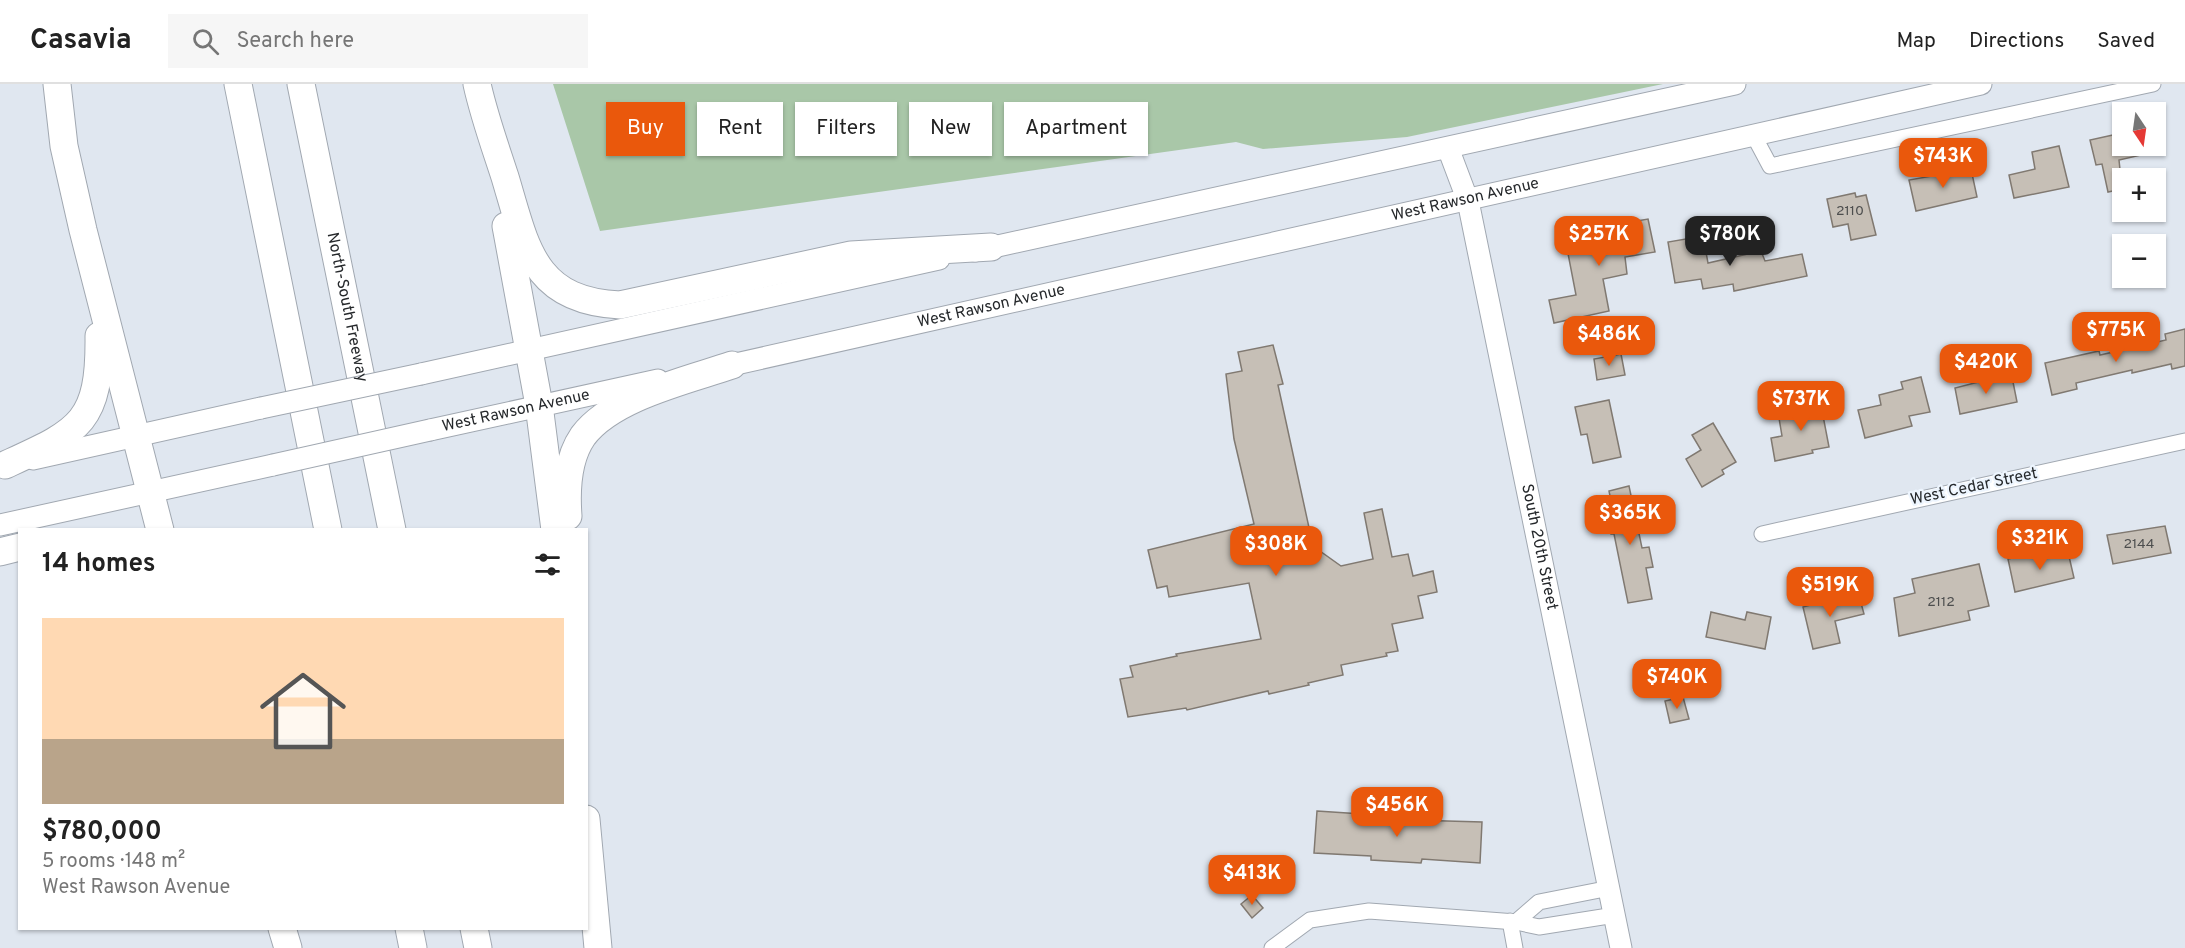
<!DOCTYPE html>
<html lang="en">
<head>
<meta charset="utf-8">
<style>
	:root { --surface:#fff; --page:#f6f6f6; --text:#222; --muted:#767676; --line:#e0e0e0; --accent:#ea580c }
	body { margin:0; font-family:Overpass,sans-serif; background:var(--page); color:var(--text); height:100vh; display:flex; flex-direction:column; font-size:22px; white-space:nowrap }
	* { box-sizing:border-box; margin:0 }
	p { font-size:20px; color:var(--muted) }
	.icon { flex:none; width:33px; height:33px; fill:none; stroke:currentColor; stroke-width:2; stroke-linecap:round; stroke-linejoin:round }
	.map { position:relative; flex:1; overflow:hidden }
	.panel { position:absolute; left:18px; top:444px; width:570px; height:402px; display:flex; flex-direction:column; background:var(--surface); border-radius:0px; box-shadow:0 2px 4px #0004 }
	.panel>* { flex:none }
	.banner { position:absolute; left:606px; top:18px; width:570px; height:54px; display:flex; gap:12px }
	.needle { width:39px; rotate:167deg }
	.buttons { position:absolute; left:2112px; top:18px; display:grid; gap:12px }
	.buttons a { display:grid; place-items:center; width:54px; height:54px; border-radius:0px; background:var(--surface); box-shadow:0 2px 4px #0004; font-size:30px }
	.price { position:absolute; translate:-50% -51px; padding:0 14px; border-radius:12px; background:var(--accent); color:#fff; font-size:20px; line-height:39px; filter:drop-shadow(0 2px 3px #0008) }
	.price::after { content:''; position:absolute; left:50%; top:36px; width:18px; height:14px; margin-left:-9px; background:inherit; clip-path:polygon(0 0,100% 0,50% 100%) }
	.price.current { background:#222; color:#fff }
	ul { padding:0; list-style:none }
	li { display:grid; align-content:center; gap:12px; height:318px; padding:0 24px }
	li span { display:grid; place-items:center; height:186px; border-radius:0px; color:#555 }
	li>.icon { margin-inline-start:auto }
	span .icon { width:108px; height:108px; fill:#fffc; stroke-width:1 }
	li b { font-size:26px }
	h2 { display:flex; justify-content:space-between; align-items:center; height:72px; padding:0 24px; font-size:26px }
	.chip { padding:0 21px; border-radius:0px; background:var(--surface); box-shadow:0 2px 4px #0004; font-size:21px; line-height:54px }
	.chip.current { background:var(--accent); color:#fff }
	header { display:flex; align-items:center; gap:36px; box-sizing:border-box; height:84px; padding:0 30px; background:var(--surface); border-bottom:2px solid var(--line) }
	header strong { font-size:28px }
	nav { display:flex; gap:33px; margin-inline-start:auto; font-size:21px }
	.search { width:420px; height:54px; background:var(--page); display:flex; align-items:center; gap:15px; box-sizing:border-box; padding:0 21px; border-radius:0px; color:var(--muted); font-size:22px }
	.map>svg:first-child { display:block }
	.green { fill:#a9c7a8 }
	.building { fill:#c6bfb6; stroke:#807971; stroke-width:1.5 }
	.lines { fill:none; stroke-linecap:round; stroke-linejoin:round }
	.street-casing { stroke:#a1a8b1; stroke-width:17 }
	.secondary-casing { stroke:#a1a8b1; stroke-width:23 }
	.highway-casing { stroke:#a1a8b1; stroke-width:29 }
	.street { stroke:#fff; stroke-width:15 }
	.secondary { stroke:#fff; stroke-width:21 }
	.highway { stroke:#fff; stroke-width:27 }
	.secondary-bridge-casing { stroke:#a1a8b1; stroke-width:23; stroke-linecap:butt }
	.secondary-bridge { stroke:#fff; stroke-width:21 }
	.labels { text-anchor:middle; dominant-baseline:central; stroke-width:4.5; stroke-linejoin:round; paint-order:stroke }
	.number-label { font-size:14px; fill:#4d4e4e }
	.street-label { font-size:16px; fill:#25282b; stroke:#edf5fe }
</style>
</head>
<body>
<header>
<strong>Casavia</strong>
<div class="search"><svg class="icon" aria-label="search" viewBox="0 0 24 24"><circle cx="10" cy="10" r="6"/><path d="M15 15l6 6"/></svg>Search here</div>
<nav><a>Map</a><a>Directions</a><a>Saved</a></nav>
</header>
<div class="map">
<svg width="2185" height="864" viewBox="0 0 2185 864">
	<rect width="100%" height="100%" fill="#e0e7f0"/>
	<polygon class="green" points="553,0 1663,0 1407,53 1263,65 1236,58 600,147"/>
	<g class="building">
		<polygon points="2122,49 2122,62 2153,62 2154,68 2119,76 2122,105 2108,108 2102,80 2096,81 2090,56"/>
		<polygon points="2059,62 2069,103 2014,114 2009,91 2035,85 2032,68"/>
		<polygon points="1971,85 1977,113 1916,127 1909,96"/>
		<polygon points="1855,109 1856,113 1866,111 1876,151 1851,156 1848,140 1833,143 1827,115"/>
		<polygon points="1648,135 1655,168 1625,173 1627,190 1603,195 1609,227 1554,239 1549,216 1576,211 1565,154 1575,152 1575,148 1592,144 1594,153 1627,147 1626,141 1631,138"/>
		<polygon points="1703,152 1708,179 1761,167 1765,177 1802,170 1807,192 1734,207 1733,200 1703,205 1701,195 1675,199 1668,158"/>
		<polygon points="2185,245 2185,282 2172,285 2171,280 2132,289 2132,286 2076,299 2077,305 2052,311 2045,279 2099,267 2100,271 2166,256 2165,250"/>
		<polygon points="1273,261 1283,300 1278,301 1313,462 1341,482 1373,475 1364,429 1382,425 1392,473 1408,470 1413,492 1433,487 1437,508 1418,512 1423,534 1392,540 1398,567 1386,569 1387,572 1341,581 1343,591 1308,599 1309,601 1269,610 1268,607 1187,626 1186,624 1128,633 1120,595 1133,593 1130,582 1177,572 1176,570 1261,555 1249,499 1169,513 1167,502 1157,504 1148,466 1254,440 1234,355 1226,290 1242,287 1238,268"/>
		<polygon points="1621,270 1625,291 1597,296 1594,275"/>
		<polygon points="1921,293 1930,328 1909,332 1912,342 1865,354 1858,326 1881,321 1879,311 1903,305 1901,298"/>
		<polygon points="2012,293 2017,318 1960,330 1955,304 1994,294 1994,296"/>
		<polygon points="1609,316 1621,373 1593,379 1587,350 1581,351 1575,323"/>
		<polygon points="1820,316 1829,363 1812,366 1813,369 1775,377 1771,354 1782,352 1779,334 1795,331 1793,321"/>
		<polygon points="1713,339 1736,378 1722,386 1724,390 1702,403 1686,375 1701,366 1692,351"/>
		<polygon points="1629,402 1642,464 1649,463 1653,483 1646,484 1652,515 1628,519 1614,450 1611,450 1606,427 1613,426 1609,407"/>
		<polygon points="2165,442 2171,469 2113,480 2107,451"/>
		<polygon points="2068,468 2074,494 2015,508 2008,475 2035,469 2036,475"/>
		<polygon points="1979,480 1989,522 1968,527 1970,536 1899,552 1894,514 1915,509 1912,495"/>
		<polygon points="1858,508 1864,530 1835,537 1840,559 1813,565 1803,523"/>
		<polygon points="1711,528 1745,536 1747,528 1771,533 1765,565 1706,553"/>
		<polygon points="1683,613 1689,635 1670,639 1665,617"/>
		<polygon points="1317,727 1377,731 1377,735 1482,738 1480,779 1422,775 1421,779 1371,776 1371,772 1314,769"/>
		<polygon points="1252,811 1263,824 1252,834 1241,820"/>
	</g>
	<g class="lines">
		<g class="street-casing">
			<g id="street">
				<polyline points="1754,52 1770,82 2153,0"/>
				<polyline points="1762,450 2185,357"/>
				<polyline points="1510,837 1515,864"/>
				<polyline points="1516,838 1539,818 1610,804"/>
				<polyline points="1272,864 1310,836 1369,827 1516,838 1539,843 1615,831"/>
			</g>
		</g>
		<g class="secondary-casing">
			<g id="secondary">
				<path id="s1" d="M1448,64L1468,117L1621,864"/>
				<polyline points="975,167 1735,0"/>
				<path id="s2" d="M718,284L1981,0"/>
				<polyline points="421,290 939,175"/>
				<path id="s3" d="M430,346L658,296"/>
				<polyline points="33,375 261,324"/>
				<polyline points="0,441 273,381"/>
			</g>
		</g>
		<g class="highway-casing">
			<g id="highway">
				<polyline points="57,0 64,62 83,146 160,446"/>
				<polyline points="238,0 328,446"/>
				<path id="s4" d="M301,0L392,446"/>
				<path d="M477,0C484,32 495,62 505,93C526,163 533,217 620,221L851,171L991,163"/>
				<polyline points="506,142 539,321 555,446"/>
				<path d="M5,381C79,347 100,340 99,252"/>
				<path d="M568,432C566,405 567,375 583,352C612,313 688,296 732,281"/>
				<polyline points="0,468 20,463"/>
				<polyline points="586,735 598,864"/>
				<polyline points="282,844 288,864"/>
				<polyline points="409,844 413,864"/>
				<polyline points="474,844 478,864"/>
			</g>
		</g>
		<use href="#street" class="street"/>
		<use href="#secondary" class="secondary"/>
		<use href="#highway" class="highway"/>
		<g class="secondary-bridge-casing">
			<g id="secondary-bridge">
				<polyline points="261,324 421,290"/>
				<polyline points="273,381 430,346"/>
			</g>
		</g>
		<use href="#secondary-bridge" class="secondary-bridge"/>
	</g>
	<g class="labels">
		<g class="number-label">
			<text x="1850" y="127">2110</text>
			<text x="2139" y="460">2144</text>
			<text x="1941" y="518">2112</text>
		</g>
		<g class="street-label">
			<text stroke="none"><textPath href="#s2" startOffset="766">West Rawson Avenue</textPath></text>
			<text stroke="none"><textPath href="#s2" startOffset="280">West Rawson Avenue</textPath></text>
			<text stroke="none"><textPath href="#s4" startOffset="228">North-South Freeway</textPath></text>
			<text stroke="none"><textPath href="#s3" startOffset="88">West Rawson Avenue</textPath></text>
			<text transform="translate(1974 403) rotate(-12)">West Cedar Street</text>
			<text stroke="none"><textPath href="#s1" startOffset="410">South 20th Street</textPath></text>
		</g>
	</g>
</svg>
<div class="buttons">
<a><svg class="needle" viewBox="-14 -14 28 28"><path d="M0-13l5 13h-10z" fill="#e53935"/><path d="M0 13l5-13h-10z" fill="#767676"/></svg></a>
<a>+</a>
<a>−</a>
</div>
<b class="price" style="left:1943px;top:105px">$743K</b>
<b class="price" style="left:1599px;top:183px">$257K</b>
<b class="price current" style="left:1730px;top:183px">$780K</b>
<b class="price" style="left:2116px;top:279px">$775K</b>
<b class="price" style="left:1609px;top:283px">$486K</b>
<b class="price" style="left:1986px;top:311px">$420K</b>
<b class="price" style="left:1801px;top:348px">$737K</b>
<b class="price" style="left:1630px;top:462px">$365K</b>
<b class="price" style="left:2040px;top:487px">$321K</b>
<b class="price" style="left:1276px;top:493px">$308K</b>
<b class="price" style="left:1830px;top:534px">$519K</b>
<b class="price" style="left:1677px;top:626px">$740K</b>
<b class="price" style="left:1397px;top:754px">$456K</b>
<b class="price" style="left:1252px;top:822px">$413K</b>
<div class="banner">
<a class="chip current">Buy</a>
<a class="chip">Rent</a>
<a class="chip">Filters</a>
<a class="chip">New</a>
<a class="chip">Apartment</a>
</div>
<section class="panel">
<h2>14 homes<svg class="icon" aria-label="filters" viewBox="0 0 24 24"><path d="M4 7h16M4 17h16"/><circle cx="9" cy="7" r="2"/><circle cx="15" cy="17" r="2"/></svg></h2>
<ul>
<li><span style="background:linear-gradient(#ffd9b3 65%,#b9a48a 0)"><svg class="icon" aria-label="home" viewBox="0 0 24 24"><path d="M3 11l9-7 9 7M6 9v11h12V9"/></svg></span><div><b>$780,000</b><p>5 rooms · 148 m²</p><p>West Rawson Avenue</p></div></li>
</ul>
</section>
</div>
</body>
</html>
